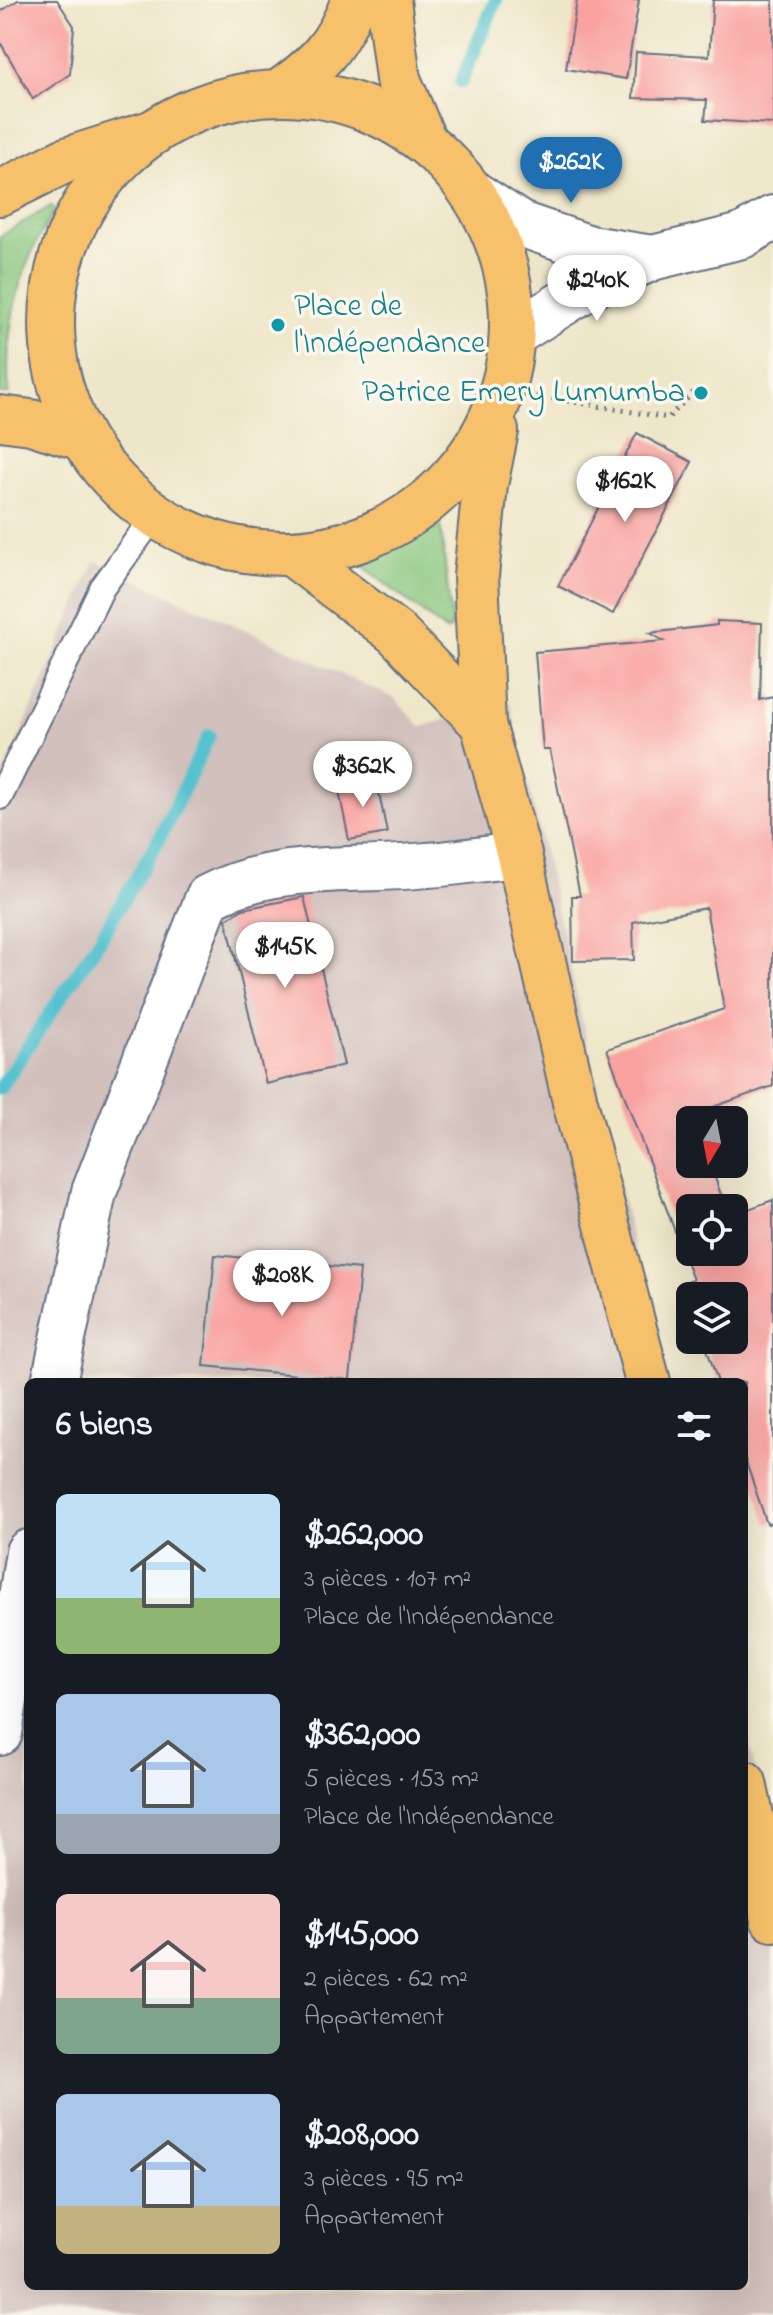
<!DOCTYPE html>
<html lang="fr">
<head>
<meta charset="utf-8">
<style>
	:root { --surface:#171b24; --page:#242831; --text:#f1f3f6; --muted:#9ea1a6; --accent:#1f6fb2 }
	body { margin:0; font-family:"Indie Flower",sans-serif; background:var(--page); color:var(--text); height:100vh; display:flex; flex-direction:column; font-size:30px; white-space:nowrap }
	* { box-sizing:border-box; margin:0 }
	p { font-size:26px; color:var(--muted) }
	.icon { flex:none; width:44px; height:44px; fill:none; stroke:currentColor; stroke-width:2; stroke-linecap:round; stroke-linejoin:round }
	.map { position:relative; flex:1; overflow:hidden }
	.panel { position:absolute; left:24px; top:1378px; width:724px; height:912px; display:flex; flex-direction:column; background:var(--surface); border-radius:12px; box-shadow:0 8px 32px #0002 }
	.panel>* { flex:none }
	.needle { width:52px; rotate:190deg }
	.tools { position:absolute; left:676px; top:1106px; display:grid; gap:16px }
	.tools a { display:grid; place-items:center; width:72px; height:72px; border-radius:12px; background:var(--surface); box-shadow:0 8px 32px #0002; font-size:40px }
	.price { position:absolute; translate:-50% -68px; padding:0 18px; border-radius:28px; background:#fff; color:#222; font-size:26px; line-height:52px; filter:drop-shadow(0 2px 4px #0008) }
	.price::after { content:''; position:absolute; left:50%; top:48px; width:24px; height:18px; margin-left:-12px; background:inherit; clip-path:polygon(0 0,100% 0,50% 100%) }
	.price.current { background:var(--accent); color:#fff }
	ul { padding:0; list-style:none }
	li { display:flex; align-items:center; gap:24px; height:200px; padding:0 32px }
	li span { display:grid; place-items:center; flex:none; width:224px; height:160px; border-radius:12px; color:#555 }
	li>.icon { margin-inline-start:auto }
	span .icon { width:96px; height:96px; fill:#fffc; stroke-width:1 }
	li b { font-size:34px }
	h2 { display:flex; justify-content:space-between; align-items:center; height:96px; padding:0 32px; font-size:34px }
	.map>svg:first-child { display:block }
	.industrial { fill:#d1c0bc }
	.green { fill:#87c67d; stroke:#517a6e; stroke-width:2 }
	.lines { fill:none; stroke-linecap:round; stroke-linejoin:round }
	.stream { stroke:#56c2cf; stroke-width:14 }
	.building { fill:#f9a2a0; fill-rule:evenodd }
	.service-casing { stroke:#656f83; stroke-width:28 }
	.minor-casing { stroke:#656f83; stroke-width:48 }
	.tertiary-casing { stroke:#656f83; stroke-width:48 }
	.primary-casing { stroke:#656f83; stroke-width:48 }
	.trunk-casing { stroke:#656f83; stroke-width:48 }
	.path { stroke:#656f83; stroke-width:5; stroke-dasharray:2 6; stroke-linecap:butt }
	.service { stroke:#fff; stroke-width:24 }
	.minor { stroke:#fff; stroke-width:44 }
	.tertiary { stroke:#fff; stroke-width:44 }
	.primary { stroke:#f6c16b; stroke-width:44 }
	.trunk { stroke:#f6c16b; stroke-width:44 }
	.culture-dot { fill:#0f9aa8; stroke:#fbf7ec; stroke-width:3 }
	.labels { text-anchor:middle; dominant-baseline:central; stroke-width:7; stroke-linejoin:round; paint-order:stroke }
	.culture-label { font-size:32px; fill:#0d838f; stroke:#fbf7ec; text-anchor:start }
</style>
</head>
<body>
<div class="map">
<svg width="773" height="2315" viewBox="0 0 773 2315">
	<rect width="100%" height="100%" fill="#fbf7ec"/>
	<filter id="ink" filterUnits="userSpaceOnUse"><feTurbulence type="fractalNoise" baseFrequency=".0125" numOctaves="2"/><feDisplacementMap in="SourceGraphic" scale="16" xChannelSelector="R" yChannelSelector="G"/><feConvolveMatrix kernelMatrix="1 2 1 2 8 2 1 2 1" color-interpolation-filters="sRGB"/></filter>
	<filter id="wash" filterUnits="userSpaceOnUse"><feTurbulence type="fractalNoise" baseFrequency=".006" numOctaves="4" result="noise"/><feDisplacementMap in="SourceGraphic" scale="32" xChannelSelector="R" yChannelSelector="G"/><feGaussianBlur stdDeviation="1.8" result="paint"/><feColorMatrix in="noise" values="0 0 0 0 0 0 0 0 0 0 0 0 0 0 0 0 0 1.4 0 .05"/><feComposite in="paint" operator="in"/></filter>
	<g filter="url(#wash)">
		<rect width="100%" height="100%" fill="#eee6c8"/>
		<polygon class="industrial" points="95,561 394,698 421,727 510,701 664,1382 28,1382 28,2286 744,2286 744,1718 773,1857 773,2315 0,2315 0,782"/>
		<g class="green">
			<path d="M51,206L56,210C18,263 4,330 9,394H0V236Z"/>
			<polygon points="440,519 452,628 446,631 360,564"/>
		</g>
		<g class="lines">
			<g class="stream">
				<polyline points="461,82 496,0"/>
				<polyline points="0,1088 99,941 158,841 209,736"/>
			</g>
		</g>
		<g id="blocks">
			<g class="building">
				<polygon points="18,0 57,0 74,26 70,74 33,99 0,42 0,12"/>
				<polygon points="577,0 639,0 626,79 566,69"/>
				<polygon points="713,0 773,0 773,124 705,120 707,100 633,98 636,52 709,56"/>
				<polygon points="637,433 692,462 613,614 558,586"/>
				<path d="M717,621L762,623L760,700L773,697V1086L693,1114L690,1164H710L725,1206L742,1200L746,1210L773,1200V1523L767,1524L744,1456V1382H718L704,1340H734V1296H690V1300L684,1283L693,1280L607,1049L724,1009L706,908L633,922L634,960L573,961L572,896H580L550,750H543L535,652L664,641L650,633L717,625ZM690,1208H734V1252H690Z"/>
				<polygon points="376,778 387,833 349,840 338,786"/>
				<polygon points="304,897 344,1065 266,1084 226,919 243,909"/>
				<polygon points="215,1255 360,1269 350,1380 204,1366"/>
			</g>
		</g>
	</g>
	<g filter="url(#ink)">
		<use href="#blocks" fill-opacity="0" stroke="#656f83" stroke-width="2"/>
		<g class="lines">
			<g class="service-casing">
				<polyline id="service" points="0,797 102,588 155,515"/>
			</g>
			<g class="minor-casing">
				<g id="minor">
					<path d="M54,1382L94,1192L208,897C277,861 352,873 427,865C458,863 488,858 519,855"/>
					<polyline points="0,1733 28,1552"/>
				</g>
			</g>
			<g class="tertiary-casing">
				<g id="tertiary">
					<polyline points="473,193 520,224 590,248 652,258"/>
					<polyline points="514,334 592,285 652,258 742,236 773,218"/>
				</g>
			</g>
			<g class="primary-casing">
				<g id="primary">
					<polyline points="0,193 66,160 154,132"/>
					<polyline points="0,418 31,422 82,438"/>
				</g>
			</g>
			<g class="trunk-casing">
				<g id="trunk">
					<polyline points="388,0 398,79 424,141"/>
					<circle cx="282" cy="323" r="230"/>
					<path d="M278,93C317,66 337,46 354,0"/>
					<polyline points="496,431 485,485 476,576 483,724 519,855 575,1102 648,1382"/>
					<polyline points="291,553 396,633 483,724"/>
					<polyline points="744,1783 773,1919"/>
				</g>
			</g>
			<polyline class="path" points="520,393 668,418 694,392"/>
			<use href="#service" class="service"/>
			<use href="#minor" class="minor"/>
			<use href="#tertiary" class="tertiary"/>
			<use href="#primary" class="primary"/>
			<use href="#trunk" class="trunk"/>
		</g>
	</g>
	<g class="culture-dot">
		<circle cx="278" cy="325" r="8"/>
		<circle cx="701" cy="393" r="8"/>
	</g>
	<g class="labels">
		<g class="culture-label">
			<text x="294" y="307">Place de<tspan x="294" dy="37">l'Indépendance</tspan></text>
			<text x="685" y="393" text-anchor="end">Patrice Emery Lumumba</text>
		</g>
	</g>
</svg>
<div class="tools">
<a><svg class="needle" viewBox="-14 -14 28 28"><path d="M0-13l5 13h-10z" fill="#e53935"/><path d="M0 13l5-13h-10z" fill="#9ea1a6"/></svg></a>
<a><svg class="icon" aria-label="locate" viewBox="0 0 24 24"><circle cx="12" cy="12" r="6"/><path d="M12 2v4M12 18v4M2 12h4M18 12h4"/></svg></a>
<a><svg class="icon" aria-label="layers" viewBox="0 0 24 24"><path d="M12 4l9 5-9 5-9-5zM3 14l9 5 9-5"/></svg></a>
</div>
<b class="price current" style="left:571px;top:205px">$262K</b>
<b class="price" style="left:597px;top:323px">$240K</b>
<b class="price" style="left:625px;top:524px">$162K</b>
<b class="price" style="left:363px;top:809px">$362K</b>
<b class="price" style="left:285px;top:990px">$145K</b>
<b class="price" style="left:282px;top:1318px">$208K</b>
<section class="panel">
<h2>6 biens<svg class="icon" aria-label="filters" viewBox="0 0 24 24"><path d="M4 7h16M4 17h16"/><circle cx="9" cy="7" r="2"/><circle cx="15" cy="17" r="2"/></svg></h2>
<ul>
<li><span style="background:linear-gradient(#bfe0f5 65%,#8fb573 0)"><svg class="icon" aria-label="home" viewBox="0 0 24 24"><path d="M3 11l9-7 9 7M6 9v11h12V9"/></svg></span><div><b>$262,000</b><p>3 pièces · 107 m²</p><p>Place de l'Indépendance</p></div></li>
<li><span style="background:linear-gradient(#a9c7e8 75%,#9aa5b1 0)"><svg class="icon" aria-label="home" viewBox="0 0 24 24"><path d="M3 11l9-7 9 7M6 9v11h12V9"/></svg></span><div><b>$362,000</b><p>5 pièces · 153 m²</p><p>Place de l'Indépendance</p></div></li>
<li><span style="background:linear-gradient(#f6c9c9 65%,#7fa58c 0)"><svg class="icon" aria-label="home" viewBox="0 0 24 24"><path d="M3 11l9-7 9 7M6 9v11h12V9"/></svg></span><div><b>$145,000</b><p>2 pièces · 62 m²</p><p>Appartement</p></div></li>
<li><span style="background:linear-gradient(#a9c7e8 70%,#c2b280 0)"><svg class="icon" aria-label="home" viewBox="0 0 24 24"><path d="M3 11l9-7 9 7M6 9v11h12V9"/></svg></span><div><b>$208,000</b><p>3 pièces · 95 m²</p><p>Appartement</p></div></li>
</ul>
</section>
</div>
</body>
</html>
